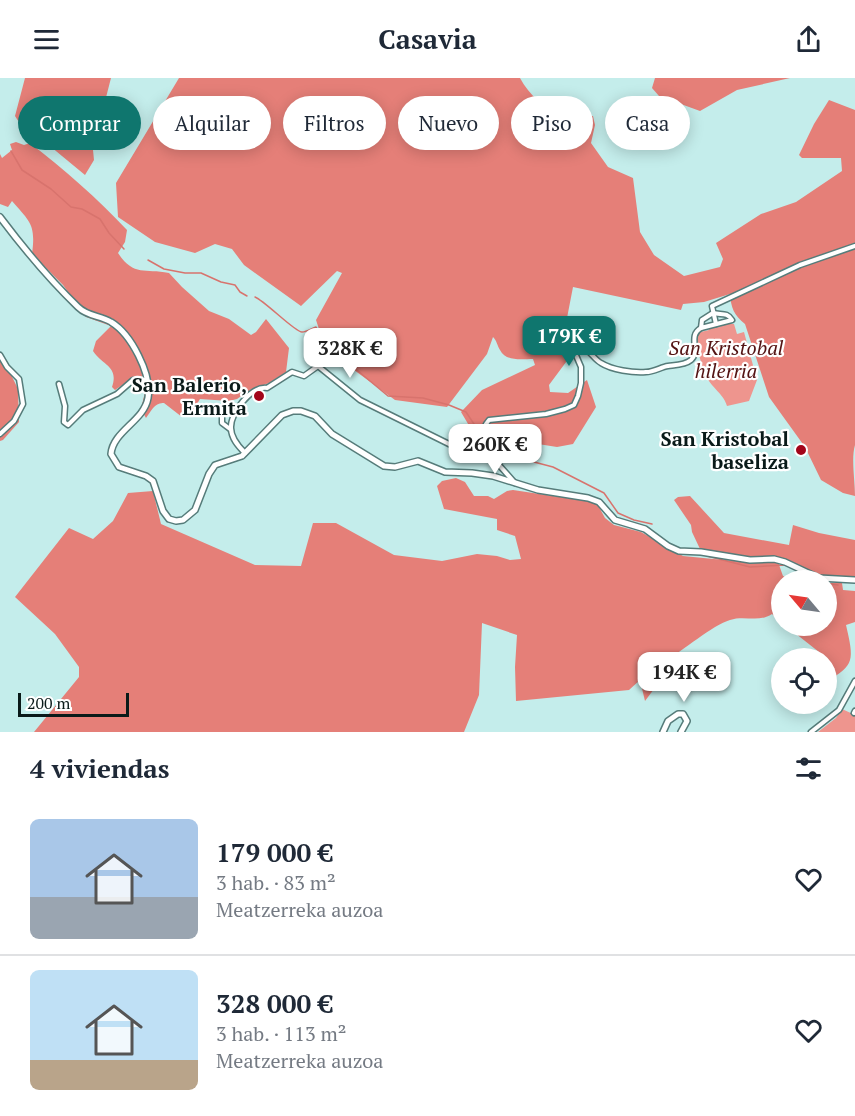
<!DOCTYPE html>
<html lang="es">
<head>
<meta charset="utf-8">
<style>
	:root { --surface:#fff; --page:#f6f6f7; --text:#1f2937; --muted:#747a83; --line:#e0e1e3; --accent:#0f766e }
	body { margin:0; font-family:"PT Serif",serif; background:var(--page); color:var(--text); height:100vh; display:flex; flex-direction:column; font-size:22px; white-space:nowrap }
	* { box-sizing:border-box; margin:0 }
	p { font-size:20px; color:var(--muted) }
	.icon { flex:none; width:33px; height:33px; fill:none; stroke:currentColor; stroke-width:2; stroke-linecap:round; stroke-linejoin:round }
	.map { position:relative; height:654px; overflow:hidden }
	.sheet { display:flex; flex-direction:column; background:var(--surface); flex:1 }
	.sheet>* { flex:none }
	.hud { position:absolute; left:18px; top:18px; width:819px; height:54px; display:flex; gap:12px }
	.needle { width:39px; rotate:299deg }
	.fabs { position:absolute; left:771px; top:492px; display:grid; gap:12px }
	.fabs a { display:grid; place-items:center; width:66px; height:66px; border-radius:50%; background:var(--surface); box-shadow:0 3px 15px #0003; font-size:30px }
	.scale { position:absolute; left:18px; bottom:15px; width:111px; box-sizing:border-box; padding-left:6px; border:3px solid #0a1a19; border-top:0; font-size:16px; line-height:21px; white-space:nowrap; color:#0a1a19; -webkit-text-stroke:4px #fff; paint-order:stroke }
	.price { position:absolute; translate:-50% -51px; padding:0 14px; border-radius:12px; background:#fff; color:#222; font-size:20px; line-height:39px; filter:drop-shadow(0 2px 3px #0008) }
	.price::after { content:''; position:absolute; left:50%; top:36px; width:18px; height:14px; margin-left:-9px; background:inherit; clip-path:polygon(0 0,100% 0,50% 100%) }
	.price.active { background:var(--accent); color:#fff }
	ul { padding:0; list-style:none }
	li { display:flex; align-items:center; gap:18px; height:150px; padding:0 30px }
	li+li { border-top:2px solid var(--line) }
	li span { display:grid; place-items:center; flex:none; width:168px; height:120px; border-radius:9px; color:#555 }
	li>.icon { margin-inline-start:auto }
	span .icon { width:72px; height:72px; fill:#fffc; stroke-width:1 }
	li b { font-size:26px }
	h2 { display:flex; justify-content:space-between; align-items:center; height:72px; padding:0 30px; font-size:26px }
	.pill { padding:0 21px; border-radius:27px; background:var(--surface); box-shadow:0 3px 15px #0003; font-size:21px; line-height:54px }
	.pill.active { background:var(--accent); color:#fff }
	header { display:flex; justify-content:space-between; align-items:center; height:78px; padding:0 30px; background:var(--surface); font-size:27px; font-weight:700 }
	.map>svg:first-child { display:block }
	.green { fill:#ee958e }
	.forest { fill:#e57f78 }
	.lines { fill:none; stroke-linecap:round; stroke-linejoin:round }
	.stream { stroke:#d8736d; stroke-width:1.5 }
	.street-casing { stroke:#567c7a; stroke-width:7 }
	.secondary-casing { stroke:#567c7a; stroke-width:8 }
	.street { stroke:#fff; stroke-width:4 }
	.secondary { stroke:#fff; stroke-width:5 }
	.poi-dot { fill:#a2051a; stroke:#fff; stroke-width:2 }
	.labels { text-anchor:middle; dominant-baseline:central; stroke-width:4.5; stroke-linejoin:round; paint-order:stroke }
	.park-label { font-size:20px; font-style:italic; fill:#531313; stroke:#fff }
	.poi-label { font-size:20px; font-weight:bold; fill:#0a1a19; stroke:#fff; text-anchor:end }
</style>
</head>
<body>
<header><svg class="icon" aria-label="menu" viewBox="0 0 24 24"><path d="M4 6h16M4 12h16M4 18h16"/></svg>Casavia<svg class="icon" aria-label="share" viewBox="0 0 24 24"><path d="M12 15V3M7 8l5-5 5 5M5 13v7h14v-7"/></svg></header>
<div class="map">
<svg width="855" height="654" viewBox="0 0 855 654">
	<rect width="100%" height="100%" fill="#c4edeb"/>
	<g class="green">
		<path d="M722,246H734L737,256L744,254L757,302L749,323L727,328C723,314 708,308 705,294L700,292L701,284L696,267L697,255L709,252V250L720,249Z"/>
		<polygon points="842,631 855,637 855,654 818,654 836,640"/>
	</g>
	<g class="forest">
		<polygon points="25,0 111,0 102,35 91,52 94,82 85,97 39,59 24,52 15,38"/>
		<path d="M179,0H520C529,17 545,30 560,41L593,38L595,47L591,65L608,89L633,100L640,154L654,177L684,198L720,189L723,181L716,165L761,136L796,124L842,93L841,80H802L799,77L814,46L829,22L855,32V367C851,380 855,402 855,418L843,415L821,402L805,369L769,319L745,246C734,237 731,230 730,216L704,224L683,226L681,232L573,209L567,240L572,276L549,307L550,314L568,315L587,302L596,329L573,366L557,369L474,356L461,334L482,312L535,287L533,281C522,281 506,284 500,272C497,267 497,263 493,259L487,276L447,329L395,322L339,281V279L323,263L316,242L342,195L337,193L301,228L244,187L232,171L215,166L195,175L155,164L118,139L116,105Z"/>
		<polygon points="655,0 790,0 737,12 700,33 659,18 652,10"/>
		<path d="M16,64L24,67L30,65C65,92 97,120 127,152L125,164L118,175C134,199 144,190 169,195L182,209L209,233L229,241L251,257L256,254L266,241L289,270L286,294L269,305L250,312L237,321L229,323L200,321L189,339H182L164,325C155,324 151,333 146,340L141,331L145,314L142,301L134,299L115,312L112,309C119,288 103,288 93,273L96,263L111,248L86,239L63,207L32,176C36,146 30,144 12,123L8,129L0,126V76L2,80L12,72L10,66Z"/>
		<polygon points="0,274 18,311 19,344 3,362 0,363"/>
		<path d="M456,400L465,404L474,418H488L494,421L507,413L513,412L593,424L599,429L605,440L614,447L641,454L683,478L754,485L778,484L783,498L793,502H782L781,544L772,536C759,545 744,537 730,542C713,547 682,573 666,583L663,599L645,623L640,602L629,612L516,623L515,589L517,557L482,545L479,617L464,654H34L79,599V589L55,556L15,519L69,450L93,461L113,443L128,415L153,413L161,446L255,487L301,488L313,445H336L394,477L442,483L477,476L497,478L510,482L521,481L515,458L497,452V441L444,431L437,408L442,403Z"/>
		<polygon points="690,418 724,455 789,467 793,447 819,455 855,462 855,501 827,499 814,496 789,484 751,480 700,471 692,454 691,447 674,422 678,419"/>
		<path d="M827,505H842L843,512L855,513V544L846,547C854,582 855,587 827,603L826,580H819V574L786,548H826Z"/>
	</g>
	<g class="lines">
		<g class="stream">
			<polyline points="11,73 22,92 51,111 71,129 82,131 100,141 109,155 124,171"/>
			<polyline points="148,182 164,191 185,195 201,195 221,204 235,207 240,214 247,218"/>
			<path d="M255,219C265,223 296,255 302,254C307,254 312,250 316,249L321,259L334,273L388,318L423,320L449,327L466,334L480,355"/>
			<polyline points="485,357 500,354 516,365 522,374 534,384 553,389 604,415 618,435 634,442 652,446"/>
			<polyline points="707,478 750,489 786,487"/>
			<polyline points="796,492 801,496 816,502"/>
			<polyline points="826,505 838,507"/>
		</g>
		<g class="street-casing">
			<g id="street">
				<path d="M713,235C722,237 727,234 732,242L701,250L702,242Z"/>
				<polyline points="716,246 712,228 800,187 855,168"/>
				<polyline points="0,277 7,289 19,301 23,326 14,343 0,356"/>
				<polyline points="59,306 65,328 64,344 68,347 83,332 117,316 133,302 146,302"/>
				<polyline points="226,328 222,336 222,345 230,351"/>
				<path d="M245,375C238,368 231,360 231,350C230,335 251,308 267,310L292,294L304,298L318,288L360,322L453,368L475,377L484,378L499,387L515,405"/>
				<path d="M484,378C482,365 480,352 489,342L546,336L565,331L574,327L578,318L581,305V289L575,275L579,270C590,270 592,280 601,285C612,292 633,295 646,294C654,294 661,289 668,288C676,287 685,287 691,282C701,273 687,258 701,250"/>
				<polyline points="854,635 855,633"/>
				<polyline points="811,654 839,632 855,603"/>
			</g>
		</g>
		<g class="secondary-casing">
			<g id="secondary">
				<path d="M0,139C24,171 49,201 78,229C88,239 100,237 111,244C131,256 152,296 148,320C144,343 113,353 111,376L119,389L146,398L153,403L163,433L169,441L176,443L183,442L195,432L209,396L215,387L242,378L282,337L293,333H301L315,338L332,356L384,388L395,389L418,383L445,394L472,395L493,398L538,412L588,420L599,424L615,442L645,451L668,468L679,473L701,474L750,482L774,481L785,484L819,500L855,502"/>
				<polyline points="663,654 668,643 678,636 683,636 687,643 681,654"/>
			</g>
		</g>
		<use href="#street" class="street"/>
		<use href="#secondary" class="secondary"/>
	</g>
	<g class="poi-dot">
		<circle cx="259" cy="318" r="6"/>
		<circle cx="801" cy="372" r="6"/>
	</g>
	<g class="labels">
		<g class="park-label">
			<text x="726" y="269">San Kristobal<tspan x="726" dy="23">hilerria</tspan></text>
		</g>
		<g class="poi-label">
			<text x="247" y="306">San Balerio,<tspan x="247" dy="23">Ermita</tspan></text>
			<text x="789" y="360">San Kristobal<tspan x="789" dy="23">baseliza</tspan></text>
		</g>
	</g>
</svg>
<div class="fabs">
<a><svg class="needle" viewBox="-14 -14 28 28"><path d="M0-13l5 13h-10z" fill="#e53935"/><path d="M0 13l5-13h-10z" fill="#747a83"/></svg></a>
<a><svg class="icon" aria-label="locate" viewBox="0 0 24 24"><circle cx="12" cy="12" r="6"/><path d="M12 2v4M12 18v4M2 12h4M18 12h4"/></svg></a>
</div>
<div class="scale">200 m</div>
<b class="price active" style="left:569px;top:289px">179K €</b>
<b class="price" style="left:350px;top:301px">328K €</b>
<b class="price" style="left:495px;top:397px">260K €</b>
<b class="price" style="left:684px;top:625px">194K €</b>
<div class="hud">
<a class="pill active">Comprar</a>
<a class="pill">Alquilar</a>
<a class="pill">Filtros</a>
<a class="pill">Nuevo</a>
<a class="pill">Piso</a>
<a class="pill">Casa</a>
</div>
</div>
<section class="sheet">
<h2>4 viviendas<svg class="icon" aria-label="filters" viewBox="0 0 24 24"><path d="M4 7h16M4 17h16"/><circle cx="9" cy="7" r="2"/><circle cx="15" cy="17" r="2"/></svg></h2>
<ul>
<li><span style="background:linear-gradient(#a9c7e8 65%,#9aa5b1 0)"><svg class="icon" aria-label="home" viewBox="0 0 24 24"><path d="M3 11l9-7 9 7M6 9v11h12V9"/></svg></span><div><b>179 000 €</b><p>3 hab. · 83 m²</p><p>Meatzerreka auzoa</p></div><svg class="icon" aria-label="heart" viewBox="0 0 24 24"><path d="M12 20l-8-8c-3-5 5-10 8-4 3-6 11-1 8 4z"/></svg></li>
<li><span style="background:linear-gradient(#bfe0f5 75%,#b9a48a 0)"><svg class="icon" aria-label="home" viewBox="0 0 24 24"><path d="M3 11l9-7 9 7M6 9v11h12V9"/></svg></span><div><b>328 000 €</b><p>3 hab. · 113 m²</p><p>Meatzerreka auzoa</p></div><svg class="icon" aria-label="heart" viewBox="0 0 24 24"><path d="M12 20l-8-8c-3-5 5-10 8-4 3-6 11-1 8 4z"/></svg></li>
</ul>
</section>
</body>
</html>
